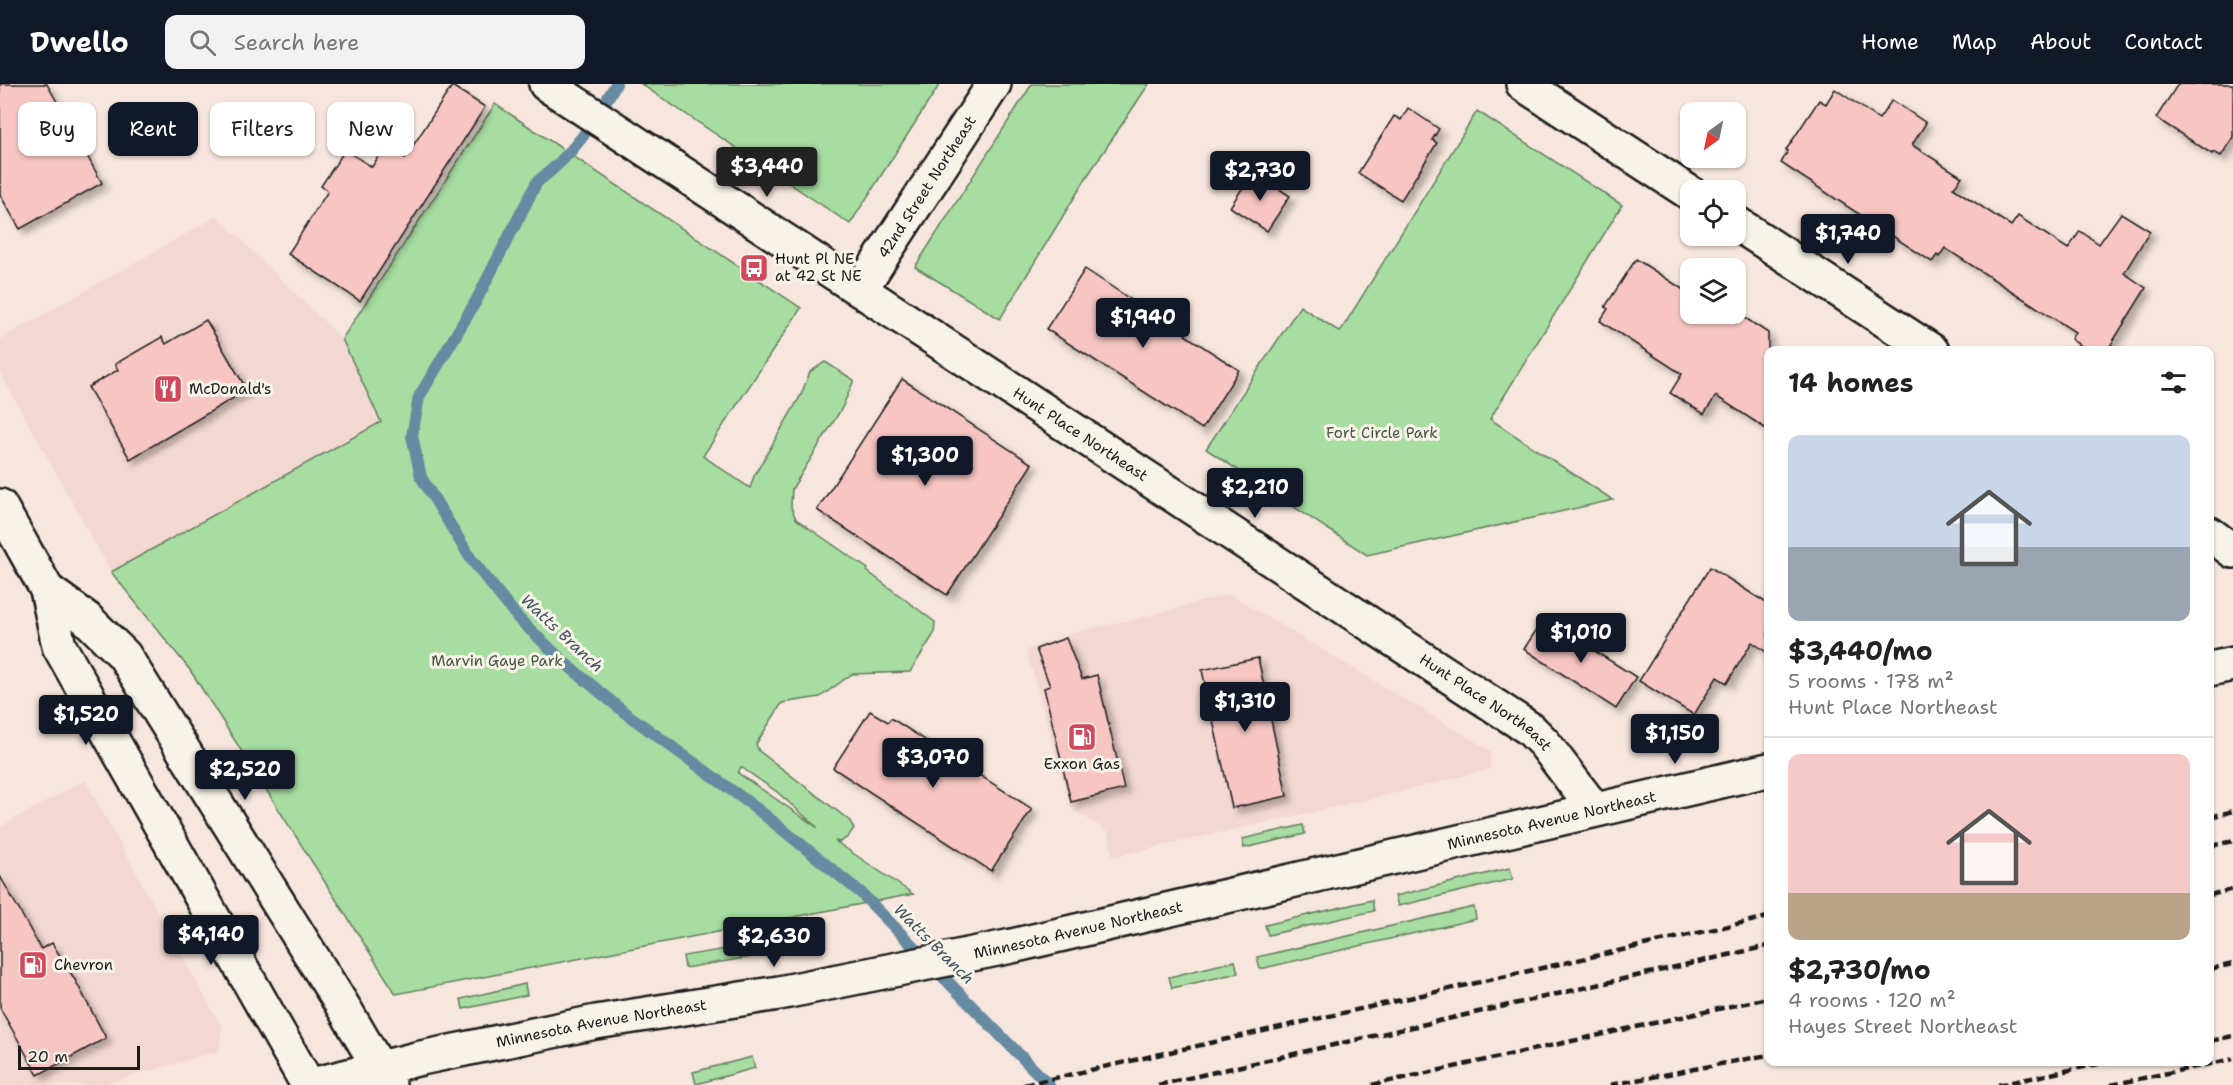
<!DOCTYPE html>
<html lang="en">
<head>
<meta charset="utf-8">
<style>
	:root { --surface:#fff; --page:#f2f2f2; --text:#222; --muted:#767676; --line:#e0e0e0; --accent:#111827 }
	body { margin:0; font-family:"Shantell Sans",sans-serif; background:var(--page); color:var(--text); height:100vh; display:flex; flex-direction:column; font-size:22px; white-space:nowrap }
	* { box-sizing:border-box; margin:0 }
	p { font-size:20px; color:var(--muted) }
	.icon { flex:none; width:33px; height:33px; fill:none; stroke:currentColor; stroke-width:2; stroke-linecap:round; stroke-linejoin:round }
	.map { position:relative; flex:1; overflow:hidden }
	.panel { position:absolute; left:1764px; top:262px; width:450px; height:720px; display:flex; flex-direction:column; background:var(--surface); border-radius:12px; box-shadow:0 2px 4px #0004 }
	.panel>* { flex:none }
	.top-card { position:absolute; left:18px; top:18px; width:570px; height:54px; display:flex; gap:12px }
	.needle { width:39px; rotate:213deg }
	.fabs { position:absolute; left:1680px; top:18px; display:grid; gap:12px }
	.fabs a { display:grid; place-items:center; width:66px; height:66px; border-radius:12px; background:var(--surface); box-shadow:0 2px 4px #0004; font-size:30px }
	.scale { position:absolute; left:18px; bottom:15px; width:122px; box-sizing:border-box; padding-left:6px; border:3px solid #1c1c1c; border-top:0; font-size:16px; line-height:21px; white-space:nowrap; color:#1c1c1c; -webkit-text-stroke:4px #f7f3e8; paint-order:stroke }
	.price { position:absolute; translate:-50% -51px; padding:0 14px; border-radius:6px; background:var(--accent); color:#fff; font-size:20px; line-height:39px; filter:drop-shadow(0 2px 3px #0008) }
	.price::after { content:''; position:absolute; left:50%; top:36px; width:18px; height:14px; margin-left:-9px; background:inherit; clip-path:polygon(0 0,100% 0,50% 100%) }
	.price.on { background:#222; color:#fff }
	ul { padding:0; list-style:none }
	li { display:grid; align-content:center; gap:12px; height:318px; padding:0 24px }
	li+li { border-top:2px solid var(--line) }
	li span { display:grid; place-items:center; height:186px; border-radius:12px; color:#555 }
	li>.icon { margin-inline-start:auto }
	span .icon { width:108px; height:108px; fill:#fffc; stroke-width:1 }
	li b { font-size:26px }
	h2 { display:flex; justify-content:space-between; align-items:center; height:72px; padding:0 24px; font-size:26px }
	.tag { padding:0 21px; border-radius:12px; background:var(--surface); box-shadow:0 2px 4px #0004; font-size:21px; line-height:54px }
	.tag.on { background:var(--accent); color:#fff }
	header { display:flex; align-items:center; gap:36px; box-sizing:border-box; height:84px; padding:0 30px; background:var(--accent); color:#fff }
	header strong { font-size:28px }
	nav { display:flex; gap:33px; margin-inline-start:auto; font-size:21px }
	.search { width:420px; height:54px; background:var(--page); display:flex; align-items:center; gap:15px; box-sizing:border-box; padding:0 21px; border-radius:12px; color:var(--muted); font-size:22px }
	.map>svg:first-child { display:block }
	.built { fill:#f3d8d1 }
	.green { fill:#a7dda1; stroke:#627c5e; stroke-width:1.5; fill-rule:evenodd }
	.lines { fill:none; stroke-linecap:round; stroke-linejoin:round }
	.stream { stroke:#668aa1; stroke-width:12 }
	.building { fill:#f7c6c3; stroke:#1c1c1c; stroke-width:1.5; filter:url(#shadow) }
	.minor-casing { stroke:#1c1c1c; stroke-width:38 }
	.secondary-casing { stroke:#1c1c1c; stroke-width:38 }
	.minor { stroke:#f7f3e8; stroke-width:33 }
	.secondary { stroke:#f7f3e8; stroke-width:33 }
	.rail { stroke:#1c1c1c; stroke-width:4.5; stroke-dasharray:9 4.5; stroke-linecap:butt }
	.labels { text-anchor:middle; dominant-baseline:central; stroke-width:6; stroke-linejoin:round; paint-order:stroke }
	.street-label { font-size:15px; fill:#1c1c1c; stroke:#f7f3e8 }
	.poi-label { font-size:15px; fill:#1c1c1c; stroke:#f7f3e8; text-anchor:start }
	.park-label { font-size:15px; fill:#465644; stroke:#f7f3e8 }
	.water-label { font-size:16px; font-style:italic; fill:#41535e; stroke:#f7f3e8 }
</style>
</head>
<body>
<header>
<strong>Dwello</strong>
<div class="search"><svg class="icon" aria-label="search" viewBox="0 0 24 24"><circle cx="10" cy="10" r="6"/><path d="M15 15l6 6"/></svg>Search here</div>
<nav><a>Home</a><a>Map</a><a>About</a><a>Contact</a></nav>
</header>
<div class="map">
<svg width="2233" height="1001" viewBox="0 0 2233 1001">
	<defs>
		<filter id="shadow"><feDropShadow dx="5.5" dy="5.5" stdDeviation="3" flood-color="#0004"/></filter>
	</defs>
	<rect width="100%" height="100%" fill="#f7e6dd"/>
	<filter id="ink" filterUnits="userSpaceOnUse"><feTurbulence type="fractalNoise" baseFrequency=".0167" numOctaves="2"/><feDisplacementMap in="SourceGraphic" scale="12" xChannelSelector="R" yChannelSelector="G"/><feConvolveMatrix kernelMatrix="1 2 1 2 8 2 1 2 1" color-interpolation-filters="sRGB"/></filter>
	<g filter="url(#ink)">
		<g class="built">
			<polygon points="217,132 342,255 381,338 111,488 0,289 0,255"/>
			<polygon points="1229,510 1491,667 1490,685 1392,710 1113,773 1108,748 1071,724 1026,566 1074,548 1136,535"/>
			<polygon points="85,696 222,944 219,967 101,1001 0,1001 0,743"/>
		</g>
		<g class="green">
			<polygon points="641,0 940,0 850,140"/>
			<polygon points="1032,0 1149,0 1088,91 1000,235 915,183"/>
			<path d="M495,20L801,224L703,372L750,404L754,392L801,311L810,288L825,278L854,296L842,324L792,405L791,423L796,435L868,485L867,487L935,538L934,550L910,588L852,590L820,613L782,619L756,660L759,667L849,736L854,744L848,753L840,758L835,757L913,810L396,910L190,586L111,488L381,338L342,255ZM741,683L777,708L818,744L738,689Z"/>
			<polygon points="1477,27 1622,121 1490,335 1613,416 1367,471 1206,365 1300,222 1340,248"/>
			<polygon points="1303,741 1305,750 1244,764 1242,755"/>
			<polygon points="1510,784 1513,795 1398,822 1395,812"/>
			<polygon points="1372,816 1374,827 1268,851 1265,841"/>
			<polygon points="1474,823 1476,835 1260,885 1257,873"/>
			<polygon points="750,861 752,873 685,884 683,872"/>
			<polygon points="1235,877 1238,889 1172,904 1169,893"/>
			<polygon points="525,900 527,911 463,925 461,915"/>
			<polygon points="752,973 755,984 696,1000 693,988"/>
		</g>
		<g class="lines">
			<path class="stream" d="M616,0C592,41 575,69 537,98L476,217L419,313L412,352L421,393L471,475L518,534L565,579L624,628L756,724L861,809L1049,1001"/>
		</g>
		<g class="building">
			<polygon points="0,0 47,0 102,99 20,145 0,111"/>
			<polygon points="2178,0 2233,0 2233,53 2221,72 2214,68 2212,70 2156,34"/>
			<polygon points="452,2 485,23 360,217 288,170 328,107 321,102 345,66 372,83 385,62 405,74"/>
			<polygon points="1835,5 1879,35 1892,16 1926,39 1912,61 1962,93 1953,104 2011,142 2018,132 2068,165 2080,147 2099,160 2121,129 2150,147 2124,189 2146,204 2107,267 2088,267 2071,255 2075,248 1945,164 1939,173 1937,171 1932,178 1781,79 1788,67 1786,66 1819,16 1826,20"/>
			<polygon points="1408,24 1439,45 1432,56 1437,59 1401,116 1358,89 1394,32 1401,36"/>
			<polygon points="1253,88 1290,112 1267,147 1230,123"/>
			<polygon points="1636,175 1690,210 1690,230 1720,230 1736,239 1736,228 1768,249 1768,346 1716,312 1704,330 1670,309 1682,290 1600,237 1608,225 1605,223"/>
			<polygon points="1085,185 1142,223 1144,220 1153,225 1154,224 1188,246 1185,251 1239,286 1202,345 1046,245"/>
			<polygon points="206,236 247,306 130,375 88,303 118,286 115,280 162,253 166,260"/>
			<polygon points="902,295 1032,380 947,511 817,426"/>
			<polygon points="1710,483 1768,520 1768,569 1752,558 1727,599 1717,593 1694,631 1639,597"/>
			<polygon points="1542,537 1557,547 1558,544 1636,593 1616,625 1524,565"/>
			<polygon points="1066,554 1082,595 1097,591 1124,705 1071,718 1044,604 1050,602 1036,565"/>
			<polygon points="1258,574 1287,712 1232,724 1202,586"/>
			<polygon points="870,627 888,638 891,634 1032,725 991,787 833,684"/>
			<polygon points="0,792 41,865 52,859 75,896 106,954 38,991 0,924"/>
		</g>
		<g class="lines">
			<g class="minor-casing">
				<g id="minor">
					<path id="s1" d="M546,0L1530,645L1544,659L1594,725"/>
					<polyline points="1523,0 1690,109"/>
					<polyline points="1736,139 1932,267"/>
					<path id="s2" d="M860,206L994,0"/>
					<polyline points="2210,450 2233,467"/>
				</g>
			</g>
			<g class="secondary-casing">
				<g id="secondary">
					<polyline points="0,422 47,506 59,562 308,1001"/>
					<polyline points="47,506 87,535 124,571 347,929 389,1001"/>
					<polyline points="2210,585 2233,580"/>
					<path id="s3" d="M312,1001L421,974L596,938L779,909L1012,862L1768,686"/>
				</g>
			</g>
			<use href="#minor" class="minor"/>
			<use href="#secondary" class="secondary"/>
			<g class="rail">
				<polyline points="2210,733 2233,727"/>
				<polyline points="2210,762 2233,757"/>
				<polyline points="2210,811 2233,805"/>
				<polyline points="2210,885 2233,880"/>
				<polyline points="2210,957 2233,952"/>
				<polyline points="1024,1001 1768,833"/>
				<polyline points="1158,1001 1768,862"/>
				<polyline points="1372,1001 1768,914"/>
				<polyline points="1610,1001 1768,971"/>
				<polyline points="1998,1001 2108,978"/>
				<polyline points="2111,1001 2233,975"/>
			</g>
		</g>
	</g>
	<defs>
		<g id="bus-square" transform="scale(1.5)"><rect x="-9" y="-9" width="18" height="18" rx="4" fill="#d1495b" stroke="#f7f3e8"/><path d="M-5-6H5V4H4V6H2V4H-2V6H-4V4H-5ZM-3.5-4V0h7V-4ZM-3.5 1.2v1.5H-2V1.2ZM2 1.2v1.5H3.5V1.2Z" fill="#fff"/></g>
		<g id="restaurant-square" transform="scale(1.5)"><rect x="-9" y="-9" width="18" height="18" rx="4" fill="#d1495b" stroke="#f7f3e8"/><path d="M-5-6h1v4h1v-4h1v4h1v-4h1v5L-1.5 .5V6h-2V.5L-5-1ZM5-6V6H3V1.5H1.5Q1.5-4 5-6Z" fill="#fff"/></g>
		<g id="fuel-square" transform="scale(1.5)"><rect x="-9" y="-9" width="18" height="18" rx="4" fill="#d1495b" stroke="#f7f3e8"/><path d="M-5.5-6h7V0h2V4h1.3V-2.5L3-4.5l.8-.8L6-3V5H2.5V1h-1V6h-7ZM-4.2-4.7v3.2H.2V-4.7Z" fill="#fff"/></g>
	</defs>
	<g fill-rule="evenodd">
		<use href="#bus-square" x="754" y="184"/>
		<use href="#restaurant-square" x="168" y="305"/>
		<use href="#fuel-square" x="1082" y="653"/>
		<use href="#fuel-square" x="33" y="881"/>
	</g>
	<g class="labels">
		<g class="street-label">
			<text stroke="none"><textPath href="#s2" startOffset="123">42nd Street Northeast</textPath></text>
			<text stroke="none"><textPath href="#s1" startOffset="639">Hunt Place Northeast</textPath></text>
			<text stroke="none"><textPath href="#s1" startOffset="1125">Hunt Place Northeast</textPath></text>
			<text stroke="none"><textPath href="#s3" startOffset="1268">Minnesota Avenue Northeast</textPath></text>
			<text stroke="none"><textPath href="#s3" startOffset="782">Minnesota Avenue Northeast</textPath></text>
			<text stroke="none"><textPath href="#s3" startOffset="296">Minnesota Avenue Northeast</textPath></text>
		</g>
		<g class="poi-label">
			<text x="775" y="175">Hunt Pl NE<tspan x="775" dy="17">at 42 St NE</tspan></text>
			<text x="189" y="305">McDonald's</text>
			<text x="1082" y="680" text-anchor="middle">Exxon Gas</text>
			<text x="54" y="881">Chevron</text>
		</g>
		<g class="park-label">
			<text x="1382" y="349">Fort Circle Park</text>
			<text x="497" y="577">Marvin Gaye Park</text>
		</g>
		<g class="water-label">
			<text transform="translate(562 549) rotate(43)">Watts Branch</text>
			<text transform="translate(934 860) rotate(45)">Watts Branch</text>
		</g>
	</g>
</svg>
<div class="fabs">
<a><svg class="needle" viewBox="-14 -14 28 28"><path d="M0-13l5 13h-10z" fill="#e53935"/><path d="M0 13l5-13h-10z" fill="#767676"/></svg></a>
<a><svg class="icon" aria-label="locate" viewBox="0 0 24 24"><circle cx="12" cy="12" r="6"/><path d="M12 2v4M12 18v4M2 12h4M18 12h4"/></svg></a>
<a><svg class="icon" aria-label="layers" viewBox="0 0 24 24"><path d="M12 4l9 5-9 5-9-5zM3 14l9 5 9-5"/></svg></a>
</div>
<div class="scale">20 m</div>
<b class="price on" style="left:767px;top:114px">$3,440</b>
<b class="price" style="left:1260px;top:118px">$2,730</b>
<b class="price" style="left:1848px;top:181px">$1,740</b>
<b class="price" style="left:1143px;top:265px">$1,940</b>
<b class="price" style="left:925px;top:403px">$1,300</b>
<b class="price" style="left:1255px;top:435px">$2,210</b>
<b class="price" style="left:1581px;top:580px">$1,010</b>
<b class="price" style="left:1245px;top:649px">$1,310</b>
<b class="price" style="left:86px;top:662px">$1,520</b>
<b class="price" style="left:1675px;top:681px">$1,150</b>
<b class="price" style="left:933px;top:705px">$3,070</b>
<b class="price" style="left:245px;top:717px">$2,520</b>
<b class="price" style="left:211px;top:882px">$4,140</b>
<b class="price" style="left:774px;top:884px">$2,630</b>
<div class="top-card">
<a class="tag">Buy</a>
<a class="tag on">Rent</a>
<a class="tag">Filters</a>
<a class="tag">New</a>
</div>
<section class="panel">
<h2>14 homes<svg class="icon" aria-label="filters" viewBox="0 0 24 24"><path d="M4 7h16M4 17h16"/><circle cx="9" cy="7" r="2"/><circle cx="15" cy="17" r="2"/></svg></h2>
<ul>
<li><span style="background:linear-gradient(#c9d6e8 60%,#9aa5b1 0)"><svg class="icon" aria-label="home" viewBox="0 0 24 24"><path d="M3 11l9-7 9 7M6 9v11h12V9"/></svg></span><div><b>$3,440/mo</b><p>5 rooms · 178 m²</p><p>Hunt Place Northeast</p></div></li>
<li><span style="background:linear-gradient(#f6c9c9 75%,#b9a48a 0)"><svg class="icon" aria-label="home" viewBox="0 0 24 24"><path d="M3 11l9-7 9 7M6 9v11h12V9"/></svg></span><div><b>$2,730/mo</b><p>4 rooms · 120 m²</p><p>Hayes Street Northeast</p></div></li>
</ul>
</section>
</div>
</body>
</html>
